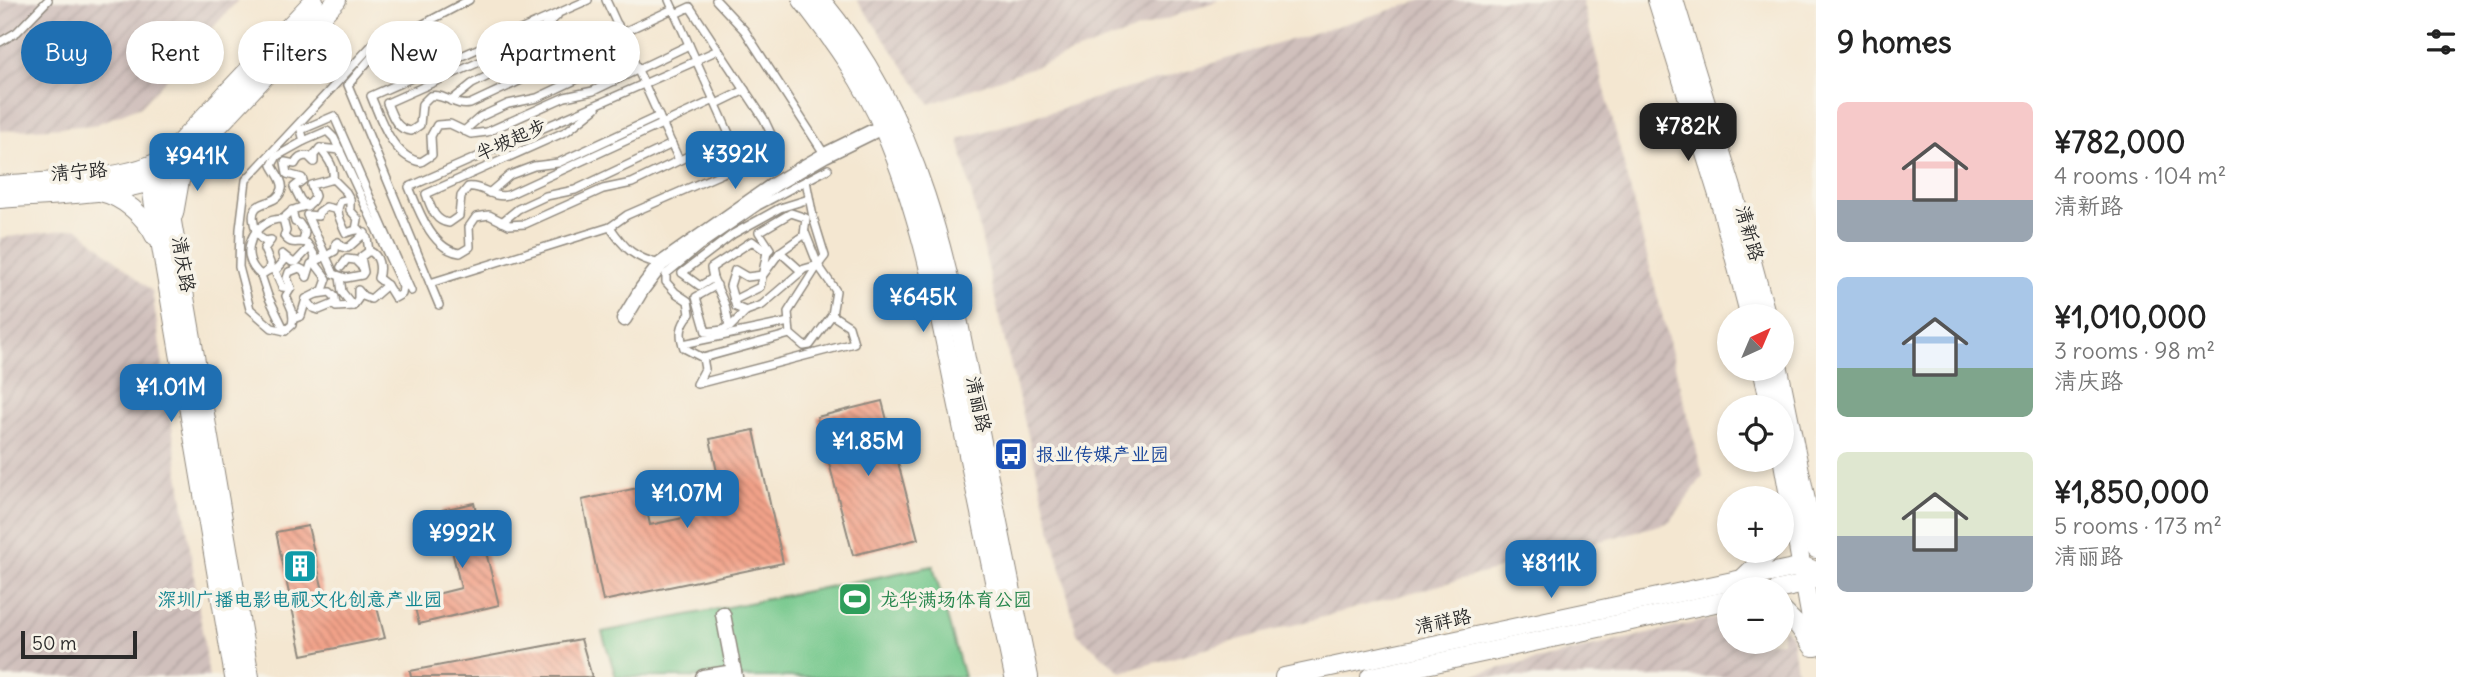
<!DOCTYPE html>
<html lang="en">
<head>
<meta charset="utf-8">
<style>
	:root { --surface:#fff; --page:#f6f6f6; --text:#222; --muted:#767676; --accent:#1f6fb2 }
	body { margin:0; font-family:Delius,"LXGW WenKai TC",sans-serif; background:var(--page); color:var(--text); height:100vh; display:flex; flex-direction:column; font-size:26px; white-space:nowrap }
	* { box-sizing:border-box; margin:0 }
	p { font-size:23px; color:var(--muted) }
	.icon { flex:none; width:38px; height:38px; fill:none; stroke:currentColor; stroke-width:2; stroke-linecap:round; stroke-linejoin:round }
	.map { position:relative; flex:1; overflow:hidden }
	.details { display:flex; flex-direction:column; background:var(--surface); width:665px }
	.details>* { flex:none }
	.banner { position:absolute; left:21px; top:21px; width:665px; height:63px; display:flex; gap:14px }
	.needle { width:46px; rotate:44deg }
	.tools { position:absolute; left:1717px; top:304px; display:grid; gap:14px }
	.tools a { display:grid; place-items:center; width:77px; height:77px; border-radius:50%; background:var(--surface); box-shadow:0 4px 10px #0003; font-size:35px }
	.scale { position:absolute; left:21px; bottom:18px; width:116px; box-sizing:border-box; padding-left:7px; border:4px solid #2b2b2b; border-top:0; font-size:19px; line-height:24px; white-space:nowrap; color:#2b2b2b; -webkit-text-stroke:5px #f7f3e8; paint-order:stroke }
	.price { position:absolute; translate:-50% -60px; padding:0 16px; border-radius:14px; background:var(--accent); color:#fff; font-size:23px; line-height:46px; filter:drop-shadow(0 2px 4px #0008) }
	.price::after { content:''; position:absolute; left:50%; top:42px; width:21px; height:16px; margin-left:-10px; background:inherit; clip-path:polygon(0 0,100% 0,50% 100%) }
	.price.active { background:#222; color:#fff }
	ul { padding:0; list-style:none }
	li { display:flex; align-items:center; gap:21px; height:175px; padding:0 21px }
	li span { display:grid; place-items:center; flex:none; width:196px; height:140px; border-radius:10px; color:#555 }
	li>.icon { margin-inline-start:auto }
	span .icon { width:84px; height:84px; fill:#fffc; stroke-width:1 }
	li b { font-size:30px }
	h2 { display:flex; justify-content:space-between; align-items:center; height:84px; padding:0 21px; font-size:30px }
	.tag { padding:0 24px; border-radius:32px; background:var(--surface); box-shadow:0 4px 10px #0003; font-size:24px; line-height:63px }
	.tag.active { background:var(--accent); color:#fff }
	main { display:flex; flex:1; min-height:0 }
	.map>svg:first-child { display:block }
	.industrial { fill:url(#industrial-furrows) }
	.grass { fill:#73c78b; stroke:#4f795b; stroke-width:2 }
	.building { fill:url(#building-back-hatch) }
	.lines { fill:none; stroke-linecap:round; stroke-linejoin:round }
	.service-casing { stroke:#90897e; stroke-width:10 }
	.minor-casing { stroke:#90897e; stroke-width:17 }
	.tertiary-casing { stroke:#90897e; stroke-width:20 }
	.service { stroke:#fff; stroke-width:7 }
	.minor { stroke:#fff; stroke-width:14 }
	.tertiary { stroke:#fff; stroke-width:18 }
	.labels { text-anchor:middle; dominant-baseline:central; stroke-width:7; stroke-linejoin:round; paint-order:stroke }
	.street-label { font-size:19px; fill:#2b2b2b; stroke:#f7f3e8 }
	.transit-label { font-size:19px; fill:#164399; stroke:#f7f3e8; text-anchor:start }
	.culture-label { font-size:19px; fill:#0d838f; stroke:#f7f3e8 }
	.leisure-label { font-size:19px; fill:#27864d; stroke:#f7f3e8; text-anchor:start }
</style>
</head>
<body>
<main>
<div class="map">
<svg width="1816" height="677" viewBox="0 0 1816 677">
	<defs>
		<pattern id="industrial-furrows" width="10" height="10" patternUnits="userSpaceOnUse" patternTransform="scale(1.75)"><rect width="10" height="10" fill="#d0c0bc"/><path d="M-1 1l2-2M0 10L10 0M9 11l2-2" fill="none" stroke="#b3a5a2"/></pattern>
		<pattern id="building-back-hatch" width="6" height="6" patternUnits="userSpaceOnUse" patternTransform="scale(1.75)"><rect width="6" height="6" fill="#f2a289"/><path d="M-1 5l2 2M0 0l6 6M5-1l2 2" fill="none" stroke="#c48470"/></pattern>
	</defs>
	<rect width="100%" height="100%" fill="#f7f3e8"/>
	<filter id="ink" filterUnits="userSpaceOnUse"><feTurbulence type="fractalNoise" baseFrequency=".0143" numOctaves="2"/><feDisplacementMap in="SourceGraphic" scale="14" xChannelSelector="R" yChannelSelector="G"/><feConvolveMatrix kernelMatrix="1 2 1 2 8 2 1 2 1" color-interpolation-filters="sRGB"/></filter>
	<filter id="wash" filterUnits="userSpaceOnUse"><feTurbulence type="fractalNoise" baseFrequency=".00686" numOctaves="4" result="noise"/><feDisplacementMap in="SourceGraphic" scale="28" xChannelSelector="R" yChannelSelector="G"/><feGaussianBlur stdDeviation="1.57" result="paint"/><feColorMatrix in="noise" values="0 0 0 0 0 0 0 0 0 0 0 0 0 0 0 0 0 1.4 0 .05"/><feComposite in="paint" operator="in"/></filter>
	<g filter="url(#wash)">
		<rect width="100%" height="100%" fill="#f4e7d1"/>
		<g class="industrial">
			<polygon points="0,0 238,0 141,106 94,125 0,131"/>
			<polygon points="857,0 1219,0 930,104"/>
			<polygon points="1424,0 1582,0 1703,476 1670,522 1121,672 1077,634 1004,338 959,139"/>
			<polygon points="78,228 152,291 209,677 0,677 0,238"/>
			<polygon points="1729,615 1729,642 1782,642 1782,628 1792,636 1798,677 1463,677"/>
		</g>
		<polygon class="grass" points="933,566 964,677 616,677 602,632"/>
		<g id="blocks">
			<g class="building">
				<polygon points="882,401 918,539 853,555 817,417"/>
				<polygon points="754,430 783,563 603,601 582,500 642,487 650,525 725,509 710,439"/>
				<polygon points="474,503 499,605 419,624 413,600 461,588 442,510"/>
				<polygon points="308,526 327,608 375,600 385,638 302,655 276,532"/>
				<polygon points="581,639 592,677 411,677 410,671"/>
			</g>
		</g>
	</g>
	<g filter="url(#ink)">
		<use href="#blocks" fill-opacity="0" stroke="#90897e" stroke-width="2"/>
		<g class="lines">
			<g class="service-casing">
				<g id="service">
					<path d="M588,0L371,96C380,118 393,158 421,162L432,155L431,136L437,125L450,124L471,134L487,132L565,97L593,91L689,45"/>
					<polyline points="606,0 679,160"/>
					<path d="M669,0L730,136L632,183L603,189L525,224L509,225L489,215L476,217L469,227L470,247L460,253C432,250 418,209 409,187L696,61"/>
					<polyline points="716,0 745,31 825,155"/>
					<path d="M557,16L529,40L387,103C392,115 396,130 411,131L420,125L422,104L430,96C445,93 454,107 470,104L673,9"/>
					<polyline points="0,42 17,32 48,0"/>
					<polyline points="696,60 718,50"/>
					<polyline points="451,101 472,84 488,76 520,72 618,25"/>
					<polyline points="716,104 745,90"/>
					<path d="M596,108L567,131L426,194C431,207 434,221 449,223L459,216L461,196L468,187C483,185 492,199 508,195L714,100"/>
					<polyline points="464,131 480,117 508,104 537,98 631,54"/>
					<path d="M304,141L277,156L272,165C275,172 284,181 282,189C277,209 248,196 254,223C256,232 257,237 265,241L271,240L264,249L270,263L269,270L277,269L284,261L282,254L292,262H296L310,247"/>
					<path d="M320,148C327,158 335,166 333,179"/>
					<polyline points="806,181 813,217 825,256 818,265"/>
					<polyline points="489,193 510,175 534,166 558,163 659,116"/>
					<path d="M350,199L341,201C334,211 341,222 346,233L359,229L367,238L369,251"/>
					<path d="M809,199L780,208L733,234L682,273L700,286L713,278L711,268L752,241L767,252L770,249L759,232L791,213L806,218L804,235L780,252L763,275L747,277L735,270L730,286L736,307L746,311L762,305L804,269L818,265L788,312L790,334L804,346L810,345L832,315L849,326L854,343L697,384L705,369L703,358L684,348C679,335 680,325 690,314L688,301L676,293L666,282V274L700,246L758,206L828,169"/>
					<path d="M307,207L300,199L294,187L303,180L302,178L287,174L285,162L295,164C298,158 301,156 308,156L314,162V155L320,148L340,150"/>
					<polyline points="292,210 295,222 299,223 305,232 303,242"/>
					<path d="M338,213L334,209L326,207L319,212L318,216L307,215L334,274L346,278L362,275L364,272L361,257L369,251C380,255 381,268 378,278L387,285L395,298L402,294L403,287L334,138L327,131L304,141L301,130L334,116L411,291"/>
					<polyline points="502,222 518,209 546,196 575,190 672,144"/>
					<polyline points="610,227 627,215 778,149 764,119 690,7 675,14"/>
					<path d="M356,230L358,219L350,210V199L346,192L333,179L311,185L315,196C310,209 302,205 292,211C289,213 286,216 283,219L286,231L284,236C292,247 297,240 307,243L315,256L314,262L327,279L323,290L316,294L330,292L335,297L336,307L353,306L358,299V290L363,296L371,299L387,285"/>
					<polyline points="805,232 818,265 836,291 832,315"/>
					<polyline points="780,252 801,271"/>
					<polyline points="341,267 347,259 355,260 361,266"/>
					<polyline points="274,269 282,287 291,288 286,296 292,310 293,319 301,316 306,299 316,294"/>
					<path d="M269,270L261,275C236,256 253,218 283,219"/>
					<polyline points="261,275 268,296 285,331 292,325 293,319"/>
					<polyline points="340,277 342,292 353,306"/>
					<polyline points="713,278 725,305 729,326 723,330 706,332 696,297 717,285"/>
					<path d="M430,283L610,227C625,249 634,258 660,264"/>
					<polyline points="291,288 287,278 289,272 299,268 303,270 307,277 311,264 335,251 336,243 338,242 342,247 348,248 365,233"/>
					<polyline points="306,299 313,308 319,310 336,303"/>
					<polyline points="734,300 760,287 767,252"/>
					<polyline points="439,305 348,85 380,47 469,0"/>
					<polyline points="730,327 746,311"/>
					<polyline points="285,331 272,328 250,309 239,267 240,229 246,180 388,28"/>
					<polyline points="683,344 789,322"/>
					<polyline points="703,358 790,334"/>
				</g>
			</g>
			<g class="minor-casing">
				<g id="minor">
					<polyline points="624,319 642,289 661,264 775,184 825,155 892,122"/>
					<polyline points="723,614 735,677"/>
					<polyline points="703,677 734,672"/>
				</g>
			</g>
			<g class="tertiary-casing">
				<g id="tertiary">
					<path d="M802,0C833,40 864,83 884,130C922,218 939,313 958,406C977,497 995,587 1014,677"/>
					<path d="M821,0C925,125 950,273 979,427C995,511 1012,594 1029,677"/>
					<polyline points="1657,0 1718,195 1750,317"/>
					<polyline points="1674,0 1733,191 1767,317"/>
					<polyline points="148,167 165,193 169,204 250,677"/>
					<polyline points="148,170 234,677"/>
					<path d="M0,185C47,180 128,182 166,157L314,0"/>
					<path d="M100,192C123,197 145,216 155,237"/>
					<path d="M0,199C49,195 139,196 178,169L337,0"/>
					<polyline points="174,214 180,180 190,161"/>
					<polyline points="1762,369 1771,408"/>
					<polyline points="1779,369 1816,549"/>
					<polyline points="1782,457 1816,647"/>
					<polyline points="1743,578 1771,551"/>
					<polyline points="1777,590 1805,584 1813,578"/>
					<polyline points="1782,610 1799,627 1813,647"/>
					<polyline points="1284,677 1803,566 1816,571"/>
					<polyline points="1370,677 1729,600"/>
				</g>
			</g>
			<use href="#service" class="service"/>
			<use href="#minor" class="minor"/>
			<use href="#tertiary" class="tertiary"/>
		</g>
	</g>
	<defs>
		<g id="bus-square" transform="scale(1.75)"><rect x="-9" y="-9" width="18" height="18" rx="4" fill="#1a4fb4" stroke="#f7f3e8"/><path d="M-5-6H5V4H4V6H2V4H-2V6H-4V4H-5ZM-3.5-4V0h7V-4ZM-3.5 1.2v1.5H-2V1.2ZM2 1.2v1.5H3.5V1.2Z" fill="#fff"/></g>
		<g id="building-square" transform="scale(1.75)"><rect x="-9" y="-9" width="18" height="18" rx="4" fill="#0f9aa8" stroke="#f7f3e8"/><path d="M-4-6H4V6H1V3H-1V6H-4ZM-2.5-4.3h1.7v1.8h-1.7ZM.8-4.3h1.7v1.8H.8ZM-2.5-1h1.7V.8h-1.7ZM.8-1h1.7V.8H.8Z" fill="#fff"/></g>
		<g id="stadium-square" transform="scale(1.75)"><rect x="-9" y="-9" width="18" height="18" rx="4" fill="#2e9e5b" stroke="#f7f3e8"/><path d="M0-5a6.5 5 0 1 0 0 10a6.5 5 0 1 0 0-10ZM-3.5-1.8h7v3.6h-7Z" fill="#fff"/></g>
	</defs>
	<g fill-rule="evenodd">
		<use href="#bus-square" x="1011" y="454"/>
		<use href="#building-square" x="300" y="566"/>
		<use href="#stadium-square" x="855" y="599"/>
	</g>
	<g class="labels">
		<g class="street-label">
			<text transform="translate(511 139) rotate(-24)">半坡起步</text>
			<text transform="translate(79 171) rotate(-5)">清宁路</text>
			<text transform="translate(1750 233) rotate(74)">清新路</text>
			<text transform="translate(184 264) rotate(80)">清庆路</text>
			<text transform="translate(979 404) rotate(78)">清丽路</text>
			<text transform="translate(1443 621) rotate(-12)">清祥路</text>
		</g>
		<g class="transit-label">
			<text x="1036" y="454">报业传媒产业园</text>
		</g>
		<g class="culture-label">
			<text x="300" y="599">深圳广播电影电视文化创意产业园</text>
		</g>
		<g class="leisure-label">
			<text x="880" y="599">龙华满场体育公园</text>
		</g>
	</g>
</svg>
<div class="tools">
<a><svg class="needle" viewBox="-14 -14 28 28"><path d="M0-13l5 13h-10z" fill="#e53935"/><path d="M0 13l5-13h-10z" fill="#767676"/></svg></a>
<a><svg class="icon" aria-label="locate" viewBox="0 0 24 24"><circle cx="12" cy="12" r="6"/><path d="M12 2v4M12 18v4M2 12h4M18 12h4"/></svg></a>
<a>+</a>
<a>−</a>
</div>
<div class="scale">50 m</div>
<b class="price active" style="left:1688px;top:163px">¥782K</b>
<b class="price" style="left:735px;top:191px">¥392K</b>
<b class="price" style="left:197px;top:193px">¥941K</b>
<b class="price" style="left:923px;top:334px">¥645K</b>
<b class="price" style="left:171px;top:424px">¥1.01M</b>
<b class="price" style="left:868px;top:478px">¥1.85M</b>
<b class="price" style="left:687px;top:530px">¥1.07M</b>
<b class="price" style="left:462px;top:570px">¥992K</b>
<b class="price" style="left:1551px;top:600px">¥811K</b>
<div class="banner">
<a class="tag active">Buy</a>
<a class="tag">Rent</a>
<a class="tag">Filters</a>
<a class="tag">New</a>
<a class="tag">Apartment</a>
</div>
</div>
<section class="details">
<h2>9 homes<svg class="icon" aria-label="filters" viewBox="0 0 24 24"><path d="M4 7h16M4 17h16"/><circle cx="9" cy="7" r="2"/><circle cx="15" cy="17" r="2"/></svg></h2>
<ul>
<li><span style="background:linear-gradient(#f6c9c9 70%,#9aa5b1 0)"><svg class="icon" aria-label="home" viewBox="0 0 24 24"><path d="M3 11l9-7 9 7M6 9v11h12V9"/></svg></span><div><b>¥782,000</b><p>4 rooms · 104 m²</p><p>清新路</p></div></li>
<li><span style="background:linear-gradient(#a9c7e8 65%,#7fa58c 0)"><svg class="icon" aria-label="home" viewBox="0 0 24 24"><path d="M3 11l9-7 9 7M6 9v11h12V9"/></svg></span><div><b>¥1,010,000</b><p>3 rooms · 98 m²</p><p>清庆路</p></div></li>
<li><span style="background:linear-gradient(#dfe7d0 60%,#9aa5b1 0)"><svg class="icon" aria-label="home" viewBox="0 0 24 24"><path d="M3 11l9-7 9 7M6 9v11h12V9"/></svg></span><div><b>¥1,850,000</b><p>5 rooms · 173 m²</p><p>清丽路</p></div></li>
</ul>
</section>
</main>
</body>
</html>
